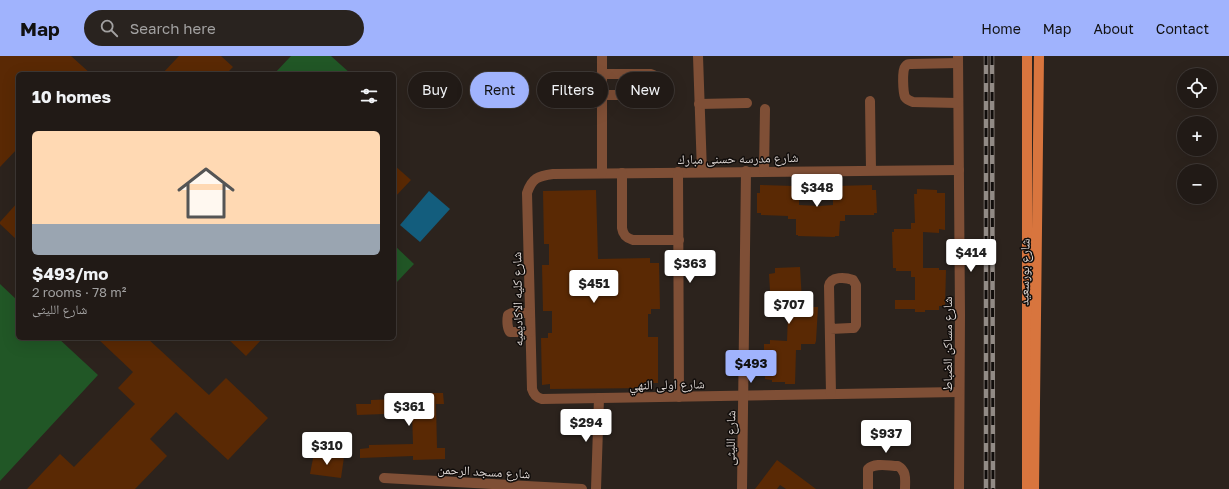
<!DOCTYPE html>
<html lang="en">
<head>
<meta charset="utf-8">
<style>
	:root { --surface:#211a16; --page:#29231f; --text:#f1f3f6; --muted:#a2a1a1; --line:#3e3835; --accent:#a0b3fd }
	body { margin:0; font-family:"Golos Text","Noto Naskh Arabic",sans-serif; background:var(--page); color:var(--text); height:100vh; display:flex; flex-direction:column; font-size:15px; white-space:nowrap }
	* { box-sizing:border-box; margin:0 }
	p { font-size:13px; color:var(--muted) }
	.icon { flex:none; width:22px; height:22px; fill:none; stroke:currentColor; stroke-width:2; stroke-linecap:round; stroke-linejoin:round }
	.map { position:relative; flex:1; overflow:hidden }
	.sheet { position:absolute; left:16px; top:16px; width:380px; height:268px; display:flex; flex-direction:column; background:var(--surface); border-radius:6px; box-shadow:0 4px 16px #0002,0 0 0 1px var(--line) }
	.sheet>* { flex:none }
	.hud { position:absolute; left:408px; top:16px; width:380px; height:36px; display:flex; gap:8px }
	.controls { position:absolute; left:1177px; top:12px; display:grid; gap:8px }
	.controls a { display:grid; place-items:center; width:40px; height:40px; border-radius:50%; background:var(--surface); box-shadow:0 4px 16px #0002,0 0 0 1px var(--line); font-size:20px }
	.price { position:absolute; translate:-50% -34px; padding:0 9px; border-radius:4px; background:#fff; color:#222; font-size:13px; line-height:26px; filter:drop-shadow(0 1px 2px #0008) }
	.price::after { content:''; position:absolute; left:50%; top:24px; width:12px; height:9px; margin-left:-6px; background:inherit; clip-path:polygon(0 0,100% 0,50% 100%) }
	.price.on { background:var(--accent); color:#111 }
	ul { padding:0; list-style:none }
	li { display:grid; align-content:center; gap:8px; height:212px; padding:0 16px }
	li+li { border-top:1px solid var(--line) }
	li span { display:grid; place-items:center; height:124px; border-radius:6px; color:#555 }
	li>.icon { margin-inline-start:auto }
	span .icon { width:72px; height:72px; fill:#fffc; stroke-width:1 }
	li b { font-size:17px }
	h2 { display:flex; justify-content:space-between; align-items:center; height:48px; padding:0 16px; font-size:17px }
	.tag { padding:0 14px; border-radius:18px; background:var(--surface); box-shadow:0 4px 16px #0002,0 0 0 1px var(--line); font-size:14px; line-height:36px }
	.tag.on { background:var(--accent); color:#111 }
	header { display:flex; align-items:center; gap:24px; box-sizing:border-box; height:56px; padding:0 20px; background:var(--accent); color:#111 }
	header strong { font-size:19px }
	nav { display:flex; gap:22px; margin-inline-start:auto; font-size:14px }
	.search { width:280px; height:36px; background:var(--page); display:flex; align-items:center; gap:10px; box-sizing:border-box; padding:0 14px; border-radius:22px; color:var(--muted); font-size:15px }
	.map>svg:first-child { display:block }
	.green { fill:#215726 }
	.water { fill:#135d7d }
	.building { fill:#5a2904 }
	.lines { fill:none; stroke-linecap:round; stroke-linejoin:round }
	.minor { stroke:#7f4f36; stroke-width:10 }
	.primary { stroke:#d8753e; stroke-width:10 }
	.rail-casing { stroke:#928b86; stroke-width:4.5 }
	.rail { stroke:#110d0b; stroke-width:3; stroke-dasharray:9; stroke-linecap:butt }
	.labels { text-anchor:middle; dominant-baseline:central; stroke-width:3; stroke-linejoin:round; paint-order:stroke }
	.street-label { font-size:13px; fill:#dad3d0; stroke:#110d0b }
</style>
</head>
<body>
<header>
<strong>Map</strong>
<div class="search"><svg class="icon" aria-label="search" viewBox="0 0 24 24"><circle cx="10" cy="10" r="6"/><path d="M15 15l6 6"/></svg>Search here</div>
<nav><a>Home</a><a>Map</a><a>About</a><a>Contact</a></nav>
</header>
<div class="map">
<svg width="1229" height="433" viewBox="0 0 1229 433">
	<rect width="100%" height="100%" fill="#2c231d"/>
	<g class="green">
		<polygon points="291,0 331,0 351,18 274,18"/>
		<polygon points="394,189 414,208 396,227 394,224"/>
		<polygon points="0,228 18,245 18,282 58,282 98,319 0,425"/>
	</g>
	<polygon class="water" points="429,135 450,153 420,186 400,169"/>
	<g class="building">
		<polygon points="0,0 71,0 91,18 18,18 18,92 0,111"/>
		<polygon points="179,0 221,0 233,11 226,18 162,18"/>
		<polygon points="394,109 411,124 394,142"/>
		<polygon points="760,129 794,130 794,135 799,135 799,149 819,150 833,149 833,135 836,135 836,130 872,129 872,134 876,134 877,157 874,157 874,159 845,159 845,165 840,165 839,180 835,180 835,181 798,180 798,179 796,179 796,163 788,163 788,160 761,159 761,157 757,157 757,137 760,137"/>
		<polygon points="917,133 937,134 937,137 945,137 945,174 939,173 939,177 923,176 923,212 939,212 939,214 946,214 945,250 939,250 939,254 925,254 925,256 915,256 915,253 895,253 895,244 915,244 915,221 911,221 911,215 896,215 896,212 893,212 892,176 894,176 894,173 911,173 911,167 915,167 914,138 917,138"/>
		<polygon points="596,134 598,203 650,202 650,207 659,207 660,253 651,253 651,258 648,258 648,281 658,281 658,327 650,327 650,332 550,333 550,328 542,329 541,282 548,282 548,277 552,277 552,255 543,255 542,209 549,209 549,188 544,188 543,135"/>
		<polygon points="18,146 18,185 0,168 0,166"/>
		<polygon points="800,211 802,246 812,247 812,251 818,251 816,285 815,288 801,288 801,294 796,294 795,328 785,328 785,326 772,326 772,324 765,323 765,301 764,301 764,288 770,288 770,284 787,285 788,260 787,260 787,255 778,255 778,251 771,252 769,218 775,217 775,212"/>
		<polygon points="97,282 147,282 209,339 226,322 268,362 228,404 176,356 150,383 167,400 135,433 27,433 60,398 74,411 135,348 118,332 133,316"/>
		<polygon points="227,282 263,282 246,300"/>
		<polygon points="422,337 443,337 444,348 436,348 437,392 445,392 445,403 413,404 413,400 360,402 360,393 369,392 369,389 413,388 412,357 357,359 356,348 371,348 371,344 422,342"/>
		<polygon points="314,397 344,401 341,422 310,418"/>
		<polygon points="777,404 816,433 786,433 780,429 777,433 755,433"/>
	</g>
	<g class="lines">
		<g class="minor">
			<polyline points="698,0 702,116"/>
			<polyline points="958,0 960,259 959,433"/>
			<path d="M958,7L911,8C908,8 907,8 905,11C902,14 903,36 905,41C907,44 910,45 913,46L958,47"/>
			<path d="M602,39H653L657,35C658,28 659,20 651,18H602"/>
			<polyline points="870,45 871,114"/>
			<polyline points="699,48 747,47"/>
			<path d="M959,114L553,118C538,120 532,122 527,137L532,333C534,339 536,341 542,343L959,336"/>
			<polyline points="764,115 765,53"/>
			<polyline points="678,116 679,341"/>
			<polyline points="602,117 602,0"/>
			<path d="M622,117V172C623,179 626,182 633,184H679"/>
			<path d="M530,257H512L508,259C507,264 507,272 510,276H530"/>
			<path d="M830,273L851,272H854L856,269V229L853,224C845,221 831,220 829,230L831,338"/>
			<polyline points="384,422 582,433"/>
			<polyline points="596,433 599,342"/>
			<polyline points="742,433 746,115"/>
			<path d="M868,433V413C875,406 889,410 898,410C907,415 905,424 905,433"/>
		</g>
		<g class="primary">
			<polyline points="1027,433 1027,0"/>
			<polyline points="1034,433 1039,0"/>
		</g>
		<g class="rail-casing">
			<g id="rail">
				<polyline points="986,0 986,433"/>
				<polyline points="992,0 993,433"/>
			</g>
		</g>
		<use href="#rail" class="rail"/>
	</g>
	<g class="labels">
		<g class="street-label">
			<text transform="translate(738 102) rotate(-1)">شارع مدرسه حسنى مبارك</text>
			<text transform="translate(1024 216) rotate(-89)">شارع بورسعيد</text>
			<text transform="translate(517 243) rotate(-91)">شارع كليه الاكاديميه</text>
			<text transform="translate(947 288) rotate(-90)">شارع مساكن الضباط</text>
			<text transform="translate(667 328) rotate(-1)">شارع اولى النهي</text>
			<text transform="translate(730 382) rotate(-89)">شارع الليثى</text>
			<text transform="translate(484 415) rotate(3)">شارع مسجد الرحمن</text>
		</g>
	</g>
</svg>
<div class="controls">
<a><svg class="icon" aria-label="locate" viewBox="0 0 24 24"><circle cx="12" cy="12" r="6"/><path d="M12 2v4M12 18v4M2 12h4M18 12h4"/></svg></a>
<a>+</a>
<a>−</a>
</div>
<b class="price" style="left:817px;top:152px">$348</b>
<b class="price" style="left:971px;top:217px">$414</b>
<b class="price" style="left:690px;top:228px">$363</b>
<b class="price" style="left:594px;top:248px">$451</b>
<b class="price" style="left:789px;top:269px">$707</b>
<b class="price on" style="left:751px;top:328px">$493</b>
<b class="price" style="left:409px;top:371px">$361</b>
<b class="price" style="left:586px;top:387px">$294</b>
<b class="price" style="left:886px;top:398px">$937</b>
<b class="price" style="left:327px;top:410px">$310</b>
<div class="hud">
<a class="tag">Buy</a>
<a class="tag on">Rent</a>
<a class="tag">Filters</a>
<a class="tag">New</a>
</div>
<section class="sheet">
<h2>10 homes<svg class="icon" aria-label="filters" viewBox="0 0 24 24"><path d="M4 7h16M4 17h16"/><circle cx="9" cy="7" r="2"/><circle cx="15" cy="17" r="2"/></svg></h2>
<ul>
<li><span style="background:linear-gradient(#ffd9b3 75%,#9aa5b1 0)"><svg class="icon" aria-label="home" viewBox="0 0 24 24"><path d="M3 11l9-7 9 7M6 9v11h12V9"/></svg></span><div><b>$493/mo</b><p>2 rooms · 78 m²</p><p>شارع الليثى</p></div></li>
</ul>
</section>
</div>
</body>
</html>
